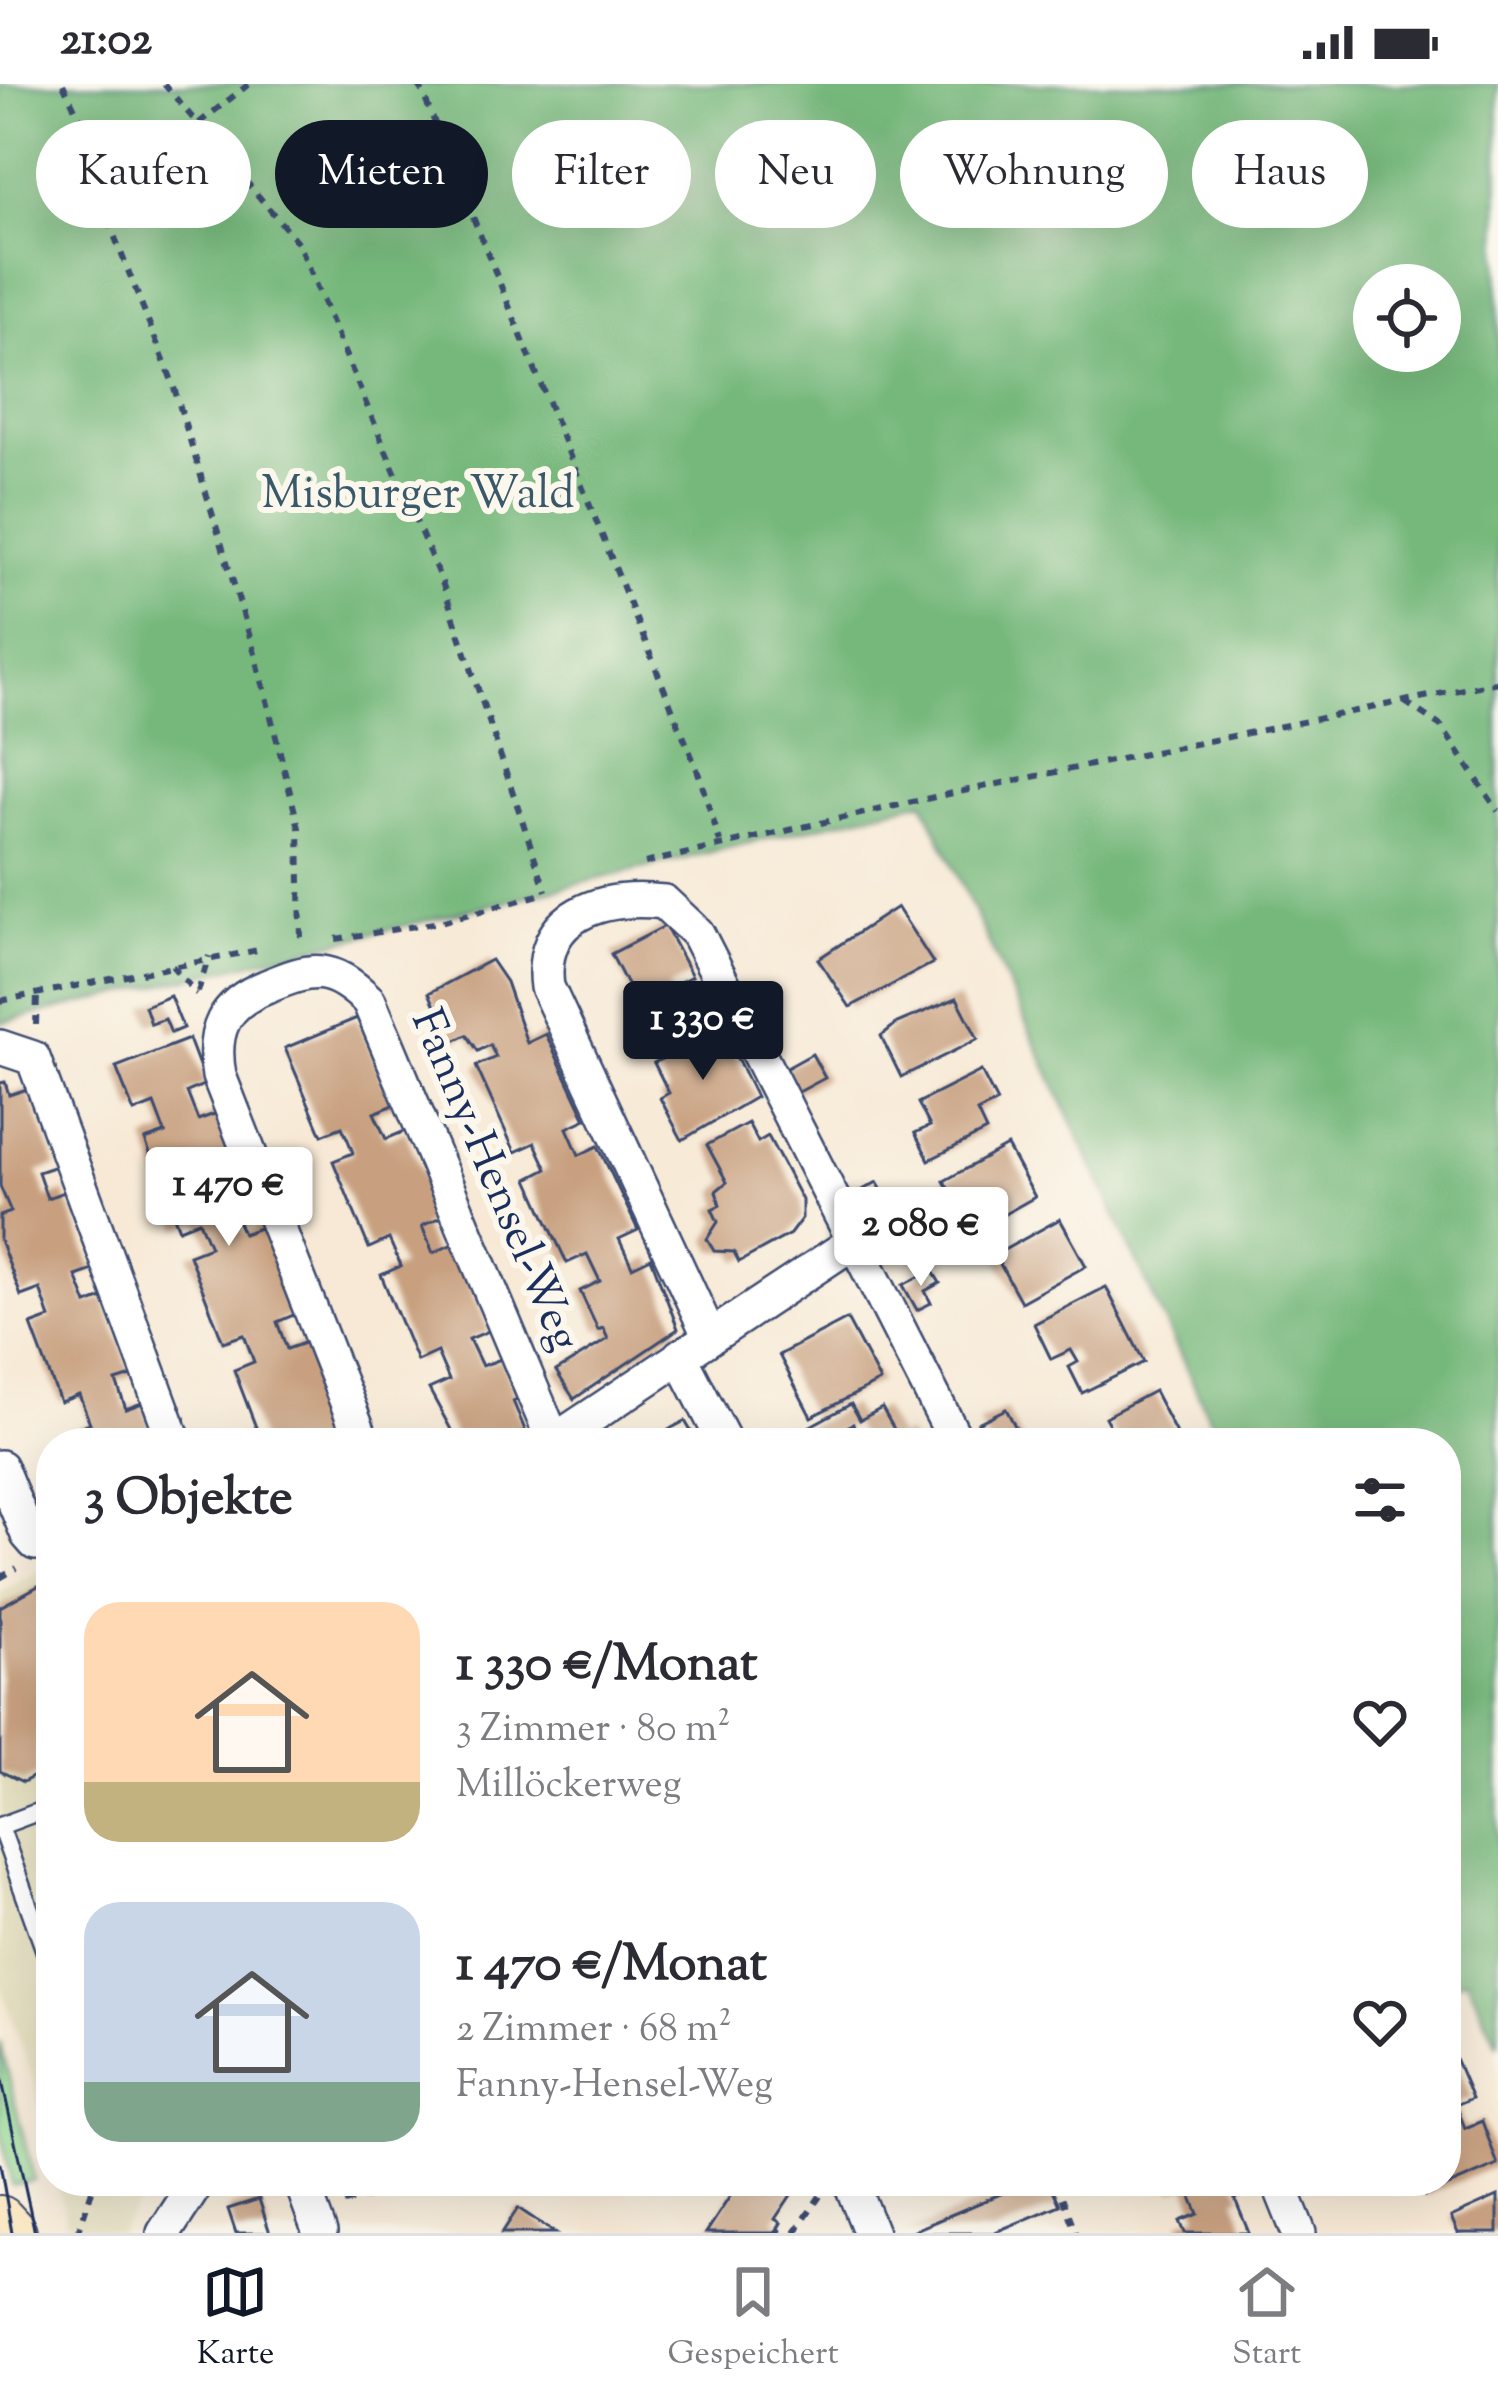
<!DOCTYPE html>
<html lang="de">
<head>
<meta charset="utf-8">
<style>
	:root { --surface:#fff; --page:#f2f2f3; --text:#2b2b33; --muted:#7c7c81; --line:#e1e1e2; --accent:#111827 }
	body { margin:0; font-family:"Sorts Mill Goudy",serif; background:var(--page); color:var(--text); height:100vh; display:flex; flex-direction:column; font-size:45px; white-space:nowrap }
	* { box-sizing:border-box; margin:0 }
	p { font-size:39px; color:var(--muted) }
	.icon { flex:none; width:66px; height:66px; fill:none; stroke:currentColor; stroke-width:2; stroke-linecap:round; stroke-linejoin:round }
	.map { position:relative; flex:1; overflow:hidden }
	.sheet { position:absolute; left:36px; top:1344px; width:1425px; height:768px; display:flex; flex-direction:column; background:var(--surface); border-radius:48px; box-shadow:0 12px 48px #0002 }
	.sheet>* { flex:none }
	.hud { position:absolute; left:36px; top:36px; width:1428px; height:108px; display:flex; gap:24px }
	.buttons { position:absolute; left:1353px; top:180px; display:grid; gap:24px }
	.buttons a { display:grid; place-items:center; width:108px; height:108px; border-radius:50%; background:var(--surface); box-shadow:0 12px 48px #0002; font-size:60px }
	.price { position:absolute; translate:-50% -102px; padding:0 27px; border-radius:12px; background:#fff; color:#222; font-size:39px; line-height:78px; filter:drop-shadow(0 3px 6px #0008) }
	.price::after { content:''; position:absolute; left:50%; top:72px; width:36px; height:27px; margin-left:-18px; background:inherit; clip-path:polygon(0 0,100% 0,50% 100%) }
	.price.on { background:var(--accent); color:#fff }
	ul { padding:0; list-style:none }
	li { display:flex; align-items:center; gap:36px; height:300px; padding:0 48px }
	li span { display:grid; place-items:center; flex:none; width:336px; height:240px; border-radius:36px; color:#555 }
	li>.icon { margin-inline-start:auto }
	span .icon { width:144px; height:144px; fill:#fffc; stroke-width:1 }
	li b { font-size:51px }
	h2 { display:flex; justify-content:space-between; align-items:center; height:144px; padding:0 48px; font-size:51px }
	.tag { padding:0 42px; border-radius:54px; background:var(--surface); box-shadow:0 12px 48px #0002; font-size:42px; line-height:108px }
	.tag.on { background:var(--accent); color:#fff }
	.status { display:flex; justify-content:space-between; align-items:center; height:84px; padding:0 60px; background:var(--surface); direction:ltr }
	.status svg { height:33px; fill:currentColor }
	.dock { display:flex; justify-content:space-around; align-items:center; height:168px; border-top:3px solid var(--line); background:var(--surface); font-size:33px; color:var(--muted) }
	.dock a { display:grid; justify-items:center; gap:6px }
	.dock .on { color:var(--accent) }
	.map>svg:first-child { display:block }
	.built { fill:#e2dcba }
	.green { fill:#93d892; stroke:#578478; stroke-width:3 }
	.forest { fill:#76b87c; stroke:#48746d; stroke-width:3; fill-rule:evenodd }
	.building { fill:#c8a080 }
	.lines { fill:none; stroke-linecap:round; stroke-linejoin:round }
	.service-casing { stroke:#3c4b70; stroke-width:21 }
	.minor-casing { stroke:#3c4b70; stroke-width:38 }
	.secondary-casing { stroke:#3c4b70; stroke-width:52 }
	.path { stroke:#3c4b70; stroke-width:6; stroke-dasharray:9 9; stroke-linecap:butt }
	.service { stroke:#fff; stroke-width:16 }
	.minor { stroke:#fff; stroke-width:33 }
	.secondary { stroke:#fae7c3; stroke-width:48 }
	.tram { stroke:#1b2f5e; stroke-width:3 }
	.labels { text-anchor:middle; dominant-baseline:central; stroke-width:12; stroke-linejoin:round; paint-order:stroke }
	.park-label { font-size:45px; fill:#39596b; stroke:#fbf7ec }
	.street-label { font-size:45px; fill:#1b2f5e; stroke:#fbf7ec }
</style>
</head>
<body>
<div class="status"><b>21:02</b><svg viewBox="0 0 49 12"><path d="M0 12V9h3v3zM5 12V6h3v6zM10 12V3h3v9zM15 12V0h3v12zM26 1h20v11H26zM47 4h2v5h-2z"/></svg></div>
<div class="map">
<svg width="1498" height="2149" viewBox="0 0 1498 2149">
	<rect width="100%" height="100%" fill="#fbf7ec"/>
	<filter id="ink" filterUnits="userSpaceOnUse"><feTurbulence type="fractalNoise" baseFrequency=".00833" numOctaves="2"/><feDisplacementMap in="SourceGraphic" scale="24" xChannelSelector="R" yChannelSelector="G"/><feConvolveMatrix kernelMatrix="1 2 1 2 8 2 1 2 1" color-interpolation-filters="sRGB"/></filter>
	<filter id="wash" filterUnits="userSpaceOnUse"><feTurbulence type="fractalNoise" baseFrequency=".004" numOctaves="4" result="noise"/><feDisplacementMap in="SourceGraphic" scale="48" xChannelSelector="R" yChannelSelector="G"/><feGaussianBlur stdDeviation="2.7" result="paint"/><feColorMatrix in="noise" values="0 0 0 0 0 0 0 0 0 0 0 0 0 0 0 0 0 1.4 0 .05"/><feComposite in="paint" operator="in"/></filter>
	<g filter="url(#wash)">
		<rect width="100%" height="100%" fill="#f7e9d5"/>
		<g class="built">
			<polygon points="51,1480 51,2074 34,1998 0,1900 0,1509"/>
			<polygon points="56,2097 154,2097 118,2149 66,2138"/>
		</g>
		<polygon class="green" points="0,1958 34,2096 12,2101 0,2043"/>
		<path class="forest" d="M0,0H1498V1962L1467,1895L1446,1902V1359H1221L923,717L0,939ZM1374,201H1440V267H1374Z"/>
		<g id="blocks">
			<g class="building">
				<polygon points="897,823 933,879 850,923 818,875"/>
				<polygon points="665,842 692,892 668,904 689,945 659,961 651,946 637,954 625,927 637,920 611,870"/>
				<polygon points="491,876 506,898 527,959 546,950 586,1035 567,1044 579,1071 598,1062 638,1146 619,1155 632,1183 651,1174 678,1245 574,1315 556,1287 608,1255 603,1244 598,1246 580,1207 600,1197 587,1170 567,1179 547,1137 528,1095 547,1085 535,1059 515,1068 476,982 496,973 490,961 478,967 467,951 452,958 429,909"/>
				<polygon points="170,912 183,944 171,949 165,935 151,940 145,922"/>
				<polygon points="957,914 978,955 901,993 881,952 897,939"/>
				<polygon points="357,934 394,1021 374,1029 386,1055 405,1047 441,1133 422,1142 433,1169 453,1160 489,1247 469,1255 482,1282 501,1275 517,1315 513,1317 525,1346 506,1359 446,1359 455,1353 429,1305 449,1296 437,1268 417,1277 381,1191 401,1182 389,1155 369,1164 333,1077 353,1069 348,1056 342,1043 322,1051 285,964"/>
				<polygon points="722,944 756,1013 682,1056 660,1014 669,1009 654,979"/>
				<polygon points="189,955 206,1000 187,1008 198,1036 217,1029 252,1116 232,1124 243,1150 262,1143 296,1230 277,1238 287,1265 307,1258 340,1345 321,1352 324,1359 262,1359 234,1286 254,1278 244,1251 223,1258 189,1171 210,1163 199,1137 179,1145 145,1056 165,1049 154,1020 134,1028 116,983"/>
				<polygon points="812,970 825,994 795,1010 783,986"/>
				<polygon points="981,987 997,1018 977,1028 986,1047 929,1076 915,1049 930,1042 918,1019"/>
				<polygon points="5,998 9,1011 27,1005 56,1082 38,1088 47,1114 64,1108 93,1186 76,1192 87,1220 103,1214 132,1292 116,1297 126,1325 142,1319 157,1359 75,1359 70,1346 90,1339 79,1311 60,1318 31,1241 50,1234 40,1205 21,1212 0,1156 0,1132 11,1128 0,1102 0,999"/>
				<polygon points="748,1039 758,1058 768,1052 802,1116 802,1134 790,1150 739,1178 734,1168 714,1167 707,1155 718,1138 712,1125 720,1121 716,1107 727,1098 707,1061"/>
				<polygon points="1007,1062 1035,1113 973,1148 944,1097"/>
				<polygon points="877,1098 885,1112 857,1127 850,1113"/>
				<polygon points="1060,1135 1086,1182 1021,1218 995,1171"/>
				<polygon points="932,1186 940,1199 925,1207 931,1219 917,1226 903,1201"/>
				<polygon points="1106,1203 1144,1278 1082,1309 1069,1283 1078,1278 1071,1266 1051,1275 1034,1240"/>
				<polygon points="847,1235 880,1297 811,1333 779,1271"/>
				<polygon points="1154,1307 1181,1359 1119,1359 1105,1333"/>
				<polygon points="851,1320 860,1336 882,1324 899,1354 907,1349 912,1359 864,1359 853,1340 813,1359 805,1345"/>
				<polygon points="1006,1325 1024,1359 989,1359 978,1339"/>
				<polygon points="685,1337 698,1359 643,1359"/>
				<polygon points="51,1495 51,1683 23,1698 0,1687 0,1523"/>
				<polygon points="1446,1953 1472,2014 1456,2021 1465,2044 1482,2037 1498,2081 1425,2112 1419,2097 1446,2097"/>
				<polygon points="740,2097 799,2099 775,2135 781,2139 775,2149 706,2149"/>
				<polygon points="1031,2097 1049,2097 1060,2121 993,2149 908,2149"/>
				<polygon points="1168,2097 1236,2097 1242,2111 1235,2115 1249,2149 1185,2149 1180,2137 1198,2130 1186,2101 1173,2107"/>
				<polygon points="1498,2112 1498,2149 1458,2149 1451,2133"/>
				<polygon points="259,2115 270,2149 236,2149 228,2125"/>
				<polygon points="518,2124 555,2149 502,2149"/>
			</g>
		</g>
	</g>
	<g filter="url(#ink)">
		<use href="#blocks" fill-opacity="0" stroke="#3c4b70" stroke-width="3"/>
		<g class="lines">
			<g class="service-casing">
				<polyline id="service" points="51,1723 0,1742 51,1884"/>
			</g>
			<g class="minor-casing">
				<g id="minor">
					<polyline points="0,963 33,974 175,1359"/>
					<path d="M709,1251L547,903C537,830 601,811 664,818L697,849L957,1359"/>
					<polyline points="680,1272 725,1359"/>
					<path d="M363,1359L219,992C211,947 223,920 266,903C313,883 330,880 369,917L554,1358"/>
					<polyline points="551,1359 855,1157"/>
					<polyline points="0,1383 28,1451 35,1459 51,1458"/>
					<polyline points="301,2097 320,2149"/>
					<polyline points="850,2097 871,2149"/>
					<polyline points="1278,2097 1299,2149"/>
					<polyline points="164,2149 198,2097"/>
				</g>
			</g>
			<g class="secondary-casing">
				<polyline id="secondary" points="0,2136 12,2149"/>
			</g>
			<g class="path">
				<polyline points="63,0 84,43 112,146 172,297 256,573 299,744 301,857"/>
				<polyline points="164,0 298,159 443,501 546,807"/>
				<polyline points="419,0 698,688 720,758"/>
				<polyline points="199,39 249,0"/>
				<polyline points="1405,618 1441,642 1498,727"/>
				<polyline points="645,779 939,712 1498,598"/>
				<polyline points="336,855 440,838 546,809"/>
				<polyline points="172,882 197,910"/>
				<polyline points="198,908 209,872"/>
				<polyline points="0,917 258,866"/>
				<polyline points="36,941 37,910"/>
				<polyline points="0,1494 17,1484"/>
				<polyline points="1056,2097 1076,2149"/>
				<polyline points="344,2119 372,2112 382,2097"/>
				<polyline points="777,2146 781,2149"/>
				<polyline points="78,2149 95,2097"/>
				<polyline points="795,2149 820,2112"/>
			</g>
			<use href="#service" class="service"/>
			<use href="#minor" class="minor"/>
			<use href="#secondary" class="secondary"/>
			<g class="tram">
				<polyline points="0,1988 35,2149"/>
				<polyline points="0,2080 12,2149"/>
			</g>
		</g>
	</g>
	<g class="labels">
		<g class="park-label">
			<text x="418" y="412">Misburger Wald</text>
		</g>
		<g class="street-label">
			<text transform="translate(493 1097) rotate(67)">Fanny-Hensel-Weg</text>
		</g>
	</g>
</svg>
<div class="buttons">
<a><svg class="icon" aria-label="locate" viewBox="0 0 24 24"><circle cx="12" cy="12" r="6"/><path d="M12 2v4M12 18v4M2 12h4M18 12h4"/></svg></a>
</div>
<b class="price on" style="left:703px;top:999px">1 330 €</b>
<b class="price" style="left:229px;top:1165px">1 470 €</b>
<b class="price" style="left:921px;top:1205px">2 080 €</b>
<div class="hud">
<a class="tag">Kaufen</a>
<a class="tag on">Mieten</a>
<a class="tag">Filter</a>
<a class="tag">Neu</a>
<a class="tag">Wohnung</a>
<a class="tag">Haus</a>
</div>
<section class="sheet">
<h2>3 Objekte<svg class="icon" aria-label="filters" viewBox="0 0 24 24"><path d="M4 7h16M4 17h16"/><circle cx="9" cy="7" r="2"/><circle cx="15" cy="17" r="2"/></svg></h2>
<ul>
<li><span style="background:linear-gradient(#ffd9b3 75%,#c2b280 0)"><svg class="icon" aria-label="home" viewBox="0 0 24 24"><path d="M3 11l9-7 9 7M6 9v11h12V9"/></svg></span><div><b>1 330 €/Monat</b><p>3 Zimmer · 80 m²</p><p>Millöckerweg</p></div><svg class="icon" aria-label="heart" viewBox="0 0 24 24"><path d="M12 20l-8-8c-3-5 5-10 8-4 3-6 11-1 8 4z"/></svg></li>
<li><span style="background:linear-gradient(#c9d6e8 75%,#7fa58c 0)"><svg class="icon" aria-label="home" viewBox="0 0 24 24"><path d="M3 11l9-7 9 7M6 9v11h12V9"/></svg></span><div><b>1 470 €/Monat</b><p>2 Zimmer · 68 m²</p><p>Fanny-Hensel-Weg</p></div><svg class="icon" aria-label="heart" viewBox="0 0 24 24"><path d="M12 20l-8-8c-3-5 5-10 8-4 3-6 11-1 8 4z"/></svg></li>
</ul>
</section>
</div>
<nav class="dock">
<a class="on"><svg class="icon" aria-label="map" viewBox="0 0 24 24"><path d="M3 6l6-2 6 2 6-2v14l-6 2-6-2-6 2zM9 4v14M15 6v14"/></svg>Karte</a>
<a><svg class="icon" aria-label="saved" viewBox="0 0 24 24"><path d="M7 4h10v16l-5-4-5 4z"/></svg>Gespeichert</a>
<a><svg class="icon" aria-label="home" viewBox="0 0 24 24"><path d="M3 11l9-7 9 7M6 9v11h12V9"/></svg>Start</a>
</nav>
</body>
</html>
